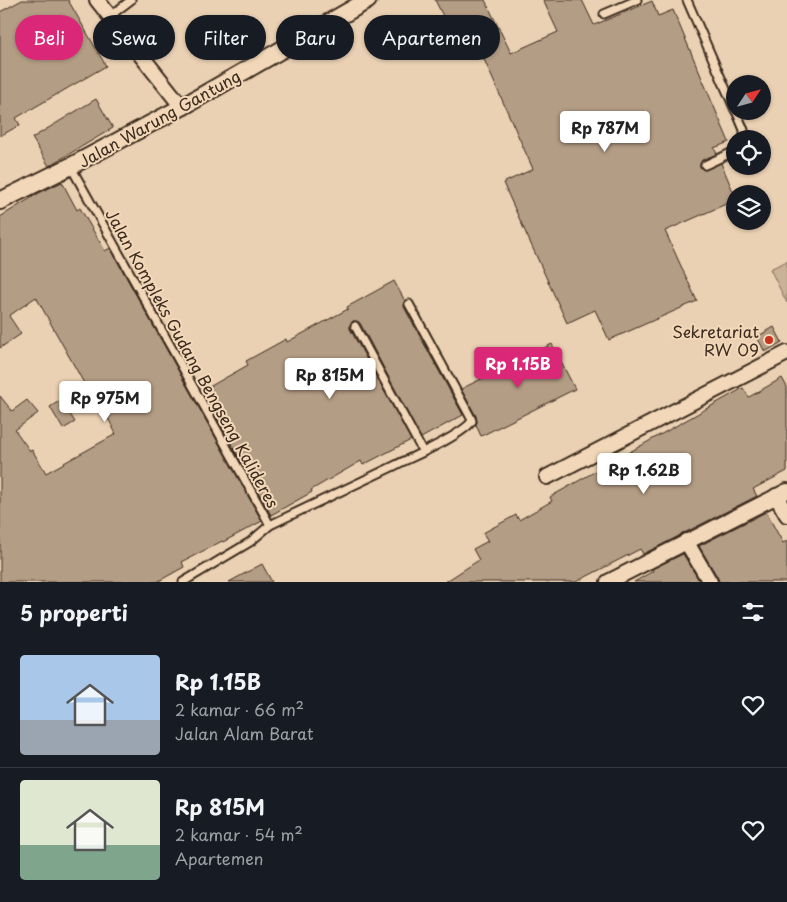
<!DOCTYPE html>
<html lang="id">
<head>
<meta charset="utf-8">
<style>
	:root { --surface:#171b24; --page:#20242c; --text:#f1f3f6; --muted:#9ea1a6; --line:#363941; --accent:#db2777 }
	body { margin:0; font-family:"Playpen Sans",sans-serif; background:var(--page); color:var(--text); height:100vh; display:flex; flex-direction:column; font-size:19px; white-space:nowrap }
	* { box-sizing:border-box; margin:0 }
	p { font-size:16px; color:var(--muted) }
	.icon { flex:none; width:28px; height:28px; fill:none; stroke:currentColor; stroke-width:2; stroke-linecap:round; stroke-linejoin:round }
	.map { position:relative; height:582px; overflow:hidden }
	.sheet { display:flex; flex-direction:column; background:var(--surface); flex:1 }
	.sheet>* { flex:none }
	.hud { position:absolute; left:15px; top:15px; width:500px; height:45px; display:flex; gap:10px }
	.needle { width:32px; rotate:54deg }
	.tools { position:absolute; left:726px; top:75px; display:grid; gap:10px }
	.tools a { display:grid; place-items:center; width:45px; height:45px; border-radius:50%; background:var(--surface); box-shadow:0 1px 4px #0004; font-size:25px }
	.price { position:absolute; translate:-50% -42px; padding:0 11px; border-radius:5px; background:#fff; color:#222; font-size:16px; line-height:32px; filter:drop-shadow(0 1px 2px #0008) }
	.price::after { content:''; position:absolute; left:50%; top:30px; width:15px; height:11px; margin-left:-8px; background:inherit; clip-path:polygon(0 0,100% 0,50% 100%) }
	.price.selected { background:var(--accent); color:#fff }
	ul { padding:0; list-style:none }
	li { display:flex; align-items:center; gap:15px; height:125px; padding:0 20px }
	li+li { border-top:1px solid var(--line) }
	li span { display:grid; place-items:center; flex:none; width:140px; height:100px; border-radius:5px; color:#555 }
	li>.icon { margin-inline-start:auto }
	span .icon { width:60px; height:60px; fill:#fffc; stroke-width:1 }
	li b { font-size:21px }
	h2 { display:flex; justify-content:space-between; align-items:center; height:60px; padding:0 20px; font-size:21px }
	.tag { padding:0 18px; border-radius:22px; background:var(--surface); box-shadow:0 1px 4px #0004; font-size:18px; line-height:45px }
	.tag.selected { background:var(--accent); color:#fff }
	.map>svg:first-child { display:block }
	.green { fill:#cab297; stroke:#826e5a }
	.building { fill:#b49d85; stroke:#3b2a1e }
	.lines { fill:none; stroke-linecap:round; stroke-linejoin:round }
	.service-casing { stroke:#3b2a1e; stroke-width:11 }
	.minor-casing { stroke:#3b2a1e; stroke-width:18 }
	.tertiary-casing { stroke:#3b2a1e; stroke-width:20 }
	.service { stroke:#f2d8b9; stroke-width:7 }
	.minor { stroke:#f2d8b9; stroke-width:14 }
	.tertiary { stroke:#f2d8b9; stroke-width:16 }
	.poi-dot { fill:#c8321e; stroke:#f2d8b9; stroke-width:2 }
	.labels { text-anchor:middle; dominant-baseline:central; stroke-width:4; stroke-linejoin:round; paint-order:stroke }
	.street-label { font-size:16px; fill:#3b2a1e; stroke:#f2d8b9 }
	.poi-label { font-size:16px; fill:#3b2a1e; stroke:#f2d8b9; text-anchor:end }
</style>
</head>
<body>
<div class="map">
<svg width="787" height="582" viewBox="0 0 787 582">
	<rect width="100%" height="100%" fill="#ebd1b3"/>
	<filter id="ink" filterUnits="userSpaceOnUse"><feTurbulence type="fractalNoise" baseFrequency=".02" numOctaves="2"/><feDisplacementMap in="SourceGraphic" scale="10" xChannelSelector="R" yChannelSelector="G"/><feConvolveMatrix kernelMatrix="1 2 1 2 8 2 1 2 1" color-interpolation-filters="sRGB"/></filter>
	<g filter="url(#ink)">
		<polygon class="green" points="787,261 787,303 770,269"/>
		<g class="building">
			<polygon points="22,0 68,0 106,66 16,118 20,125 0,136 0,12"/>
			<polygon points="435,0 485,0 511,53 558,32 543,0 582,0 594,25 652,1 658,16 673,10 729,142 714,148 717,154 702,160 700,164 700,167 702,169 705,170 721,163 735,196 735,200 665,231 697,301 609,340 595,310 567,323 503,183 533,169 478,46 462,54"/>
			<polygon points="96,99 113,128 49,166 32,138"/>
			<polygon points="62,182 77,210 80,208 105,251 110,248 262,521 223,542 222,541 182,562 184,567 157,582 0,582 0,396 12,411 27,400 38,413 15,430 30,451 32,450 46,473 116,434 104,410 100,412 36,297 9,316 21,334 0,348 0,217 39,193"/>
			<polygon points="394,281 405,301 404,307 463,415 421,438 360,323 357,321 353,321 350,324 350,329 411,440 363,465 361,461 311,490 312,492 271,515 202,391 248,365 246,361 286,339 287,342 348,309 347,307"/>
			<polygon points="774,327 782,342 765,352 757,337"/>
			<polygon points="552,344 575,389 481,436 476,425 477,422 476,416 461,389"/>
			<polygon points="782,378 787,387 787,471 753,489 757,496 686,532 682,533 679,536 643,554 640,549 576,582 445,582 479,560 473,549 488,541 483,533 516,515 519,520 552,501 550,497 743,388 749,397"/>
			<polygon points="61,400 75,422 63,429 50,407"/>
			<polygon points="766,512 783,543 787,541 787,582 719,582 718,578 699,546"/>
			<polygon points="683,554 700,582 634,582 653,571 652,569"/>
			<polygon points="262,564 272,582 229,582"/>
		</g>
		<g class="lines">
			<g class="service-casing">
				<g id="service">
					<polyline points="687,0 735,110"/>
					<polyline points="604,14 637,0"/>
					<polyline points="110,16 131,0"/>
					<polyline points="736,111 744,130 744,139"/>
					<polyline points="705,165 735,151"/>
					<polyline points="71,167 270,525"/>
					<polyline points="355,326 423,452"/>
					<path d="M183,582L250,542L270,525C312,505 354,485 396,465C412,457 463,435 472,421L471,418L409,304"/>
				</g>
			</g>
			<g class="minor-casing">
				<g id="minor">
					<polyline points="97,0 182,107"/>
					<polyline points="547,477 787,353"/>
					<polyline points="776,496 787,515"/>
					<polyline points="686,541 710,582"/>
					<polyline points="608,582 787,491"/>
				</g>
			</g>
			<g class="tertiary-casing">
				<polyline id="tertiary" points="0,201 71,166 182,107 368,0"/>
			</g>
			<use href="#service" class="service"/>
			<use href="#minor" class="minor"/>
			<use href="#tertiary" class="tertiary"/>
		</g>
	</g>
	<circle class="poi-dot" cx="769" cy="340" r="5"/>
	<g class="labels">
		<g class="street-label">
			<text transform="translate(159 118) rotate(-29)">Jalan Warung Gantung</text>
			<text transform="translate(193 358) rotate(61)">Jalan Kompleks Gudang Bengseng Kalideres</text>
		</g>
		<g class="poi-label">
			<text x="759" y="331">Sekretariat<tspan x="759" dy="18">RW 09</tspan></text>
		</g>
	</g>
</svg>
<div class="tools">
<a><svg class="needle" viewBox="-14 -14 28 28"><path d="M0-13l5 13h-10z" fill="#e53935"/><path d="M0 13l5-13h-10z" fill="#9ea1a6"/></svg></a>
<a><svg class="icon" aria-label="locate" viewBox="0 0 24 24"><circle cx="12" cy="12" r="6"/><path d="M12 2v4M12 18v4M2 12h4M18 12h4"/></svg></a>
<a><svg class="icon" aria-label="layers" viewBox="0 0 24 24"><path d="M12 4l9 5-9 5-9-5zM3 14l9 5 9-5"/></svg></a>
</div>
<b class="price" style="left:605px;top:153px">Rp 787M</b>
<b class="price selected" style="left:518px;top:389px">Rp 1.15B</b>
<b class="price" style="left:330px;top:400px">Rp 815M</b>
<b class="price" style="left:105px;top:423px">Rp 975M</b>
<b class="price" style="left:644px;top:495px">Rp 1.62B</b>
<div class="hud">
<a class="tag selected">Beli</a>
<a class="tag">Sewa</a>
<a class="tag">Filter</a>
<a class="tag">Baru</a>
<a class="tag">Apartemen</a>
</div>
</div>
<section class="sheet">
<h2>5 properti<svg class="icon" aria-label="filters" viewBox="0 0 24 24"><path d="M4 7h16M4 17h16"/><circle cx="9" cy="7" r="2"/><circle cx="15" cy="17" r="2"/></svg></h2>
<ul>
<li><span style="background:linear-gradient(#a9c7e8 65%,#9aa5b1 0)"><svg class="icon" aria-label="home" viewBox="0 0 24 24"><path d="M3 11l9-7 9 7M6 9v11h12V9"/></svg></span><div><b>Rp 1.15B</b><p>2 kamar · 66 m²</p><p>Jalan Alam Barat</p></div><svg class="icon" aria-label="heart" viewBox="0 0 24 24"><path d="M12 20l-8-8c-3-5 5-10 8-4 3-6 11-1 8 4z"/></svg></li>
<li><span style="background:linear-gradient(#dfe7d0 65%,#7fa58c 0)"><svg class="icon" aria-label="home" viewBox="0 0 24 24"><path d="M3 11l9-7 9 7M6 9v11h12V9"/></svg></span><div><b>Rp 815M</b><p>2 kamar · 54 m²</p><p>Apartemen</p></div><svg class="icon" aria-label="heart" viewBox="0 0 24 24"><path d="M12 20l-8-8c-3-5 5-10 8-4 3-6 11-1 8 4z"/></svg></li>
</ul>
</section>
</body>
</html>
